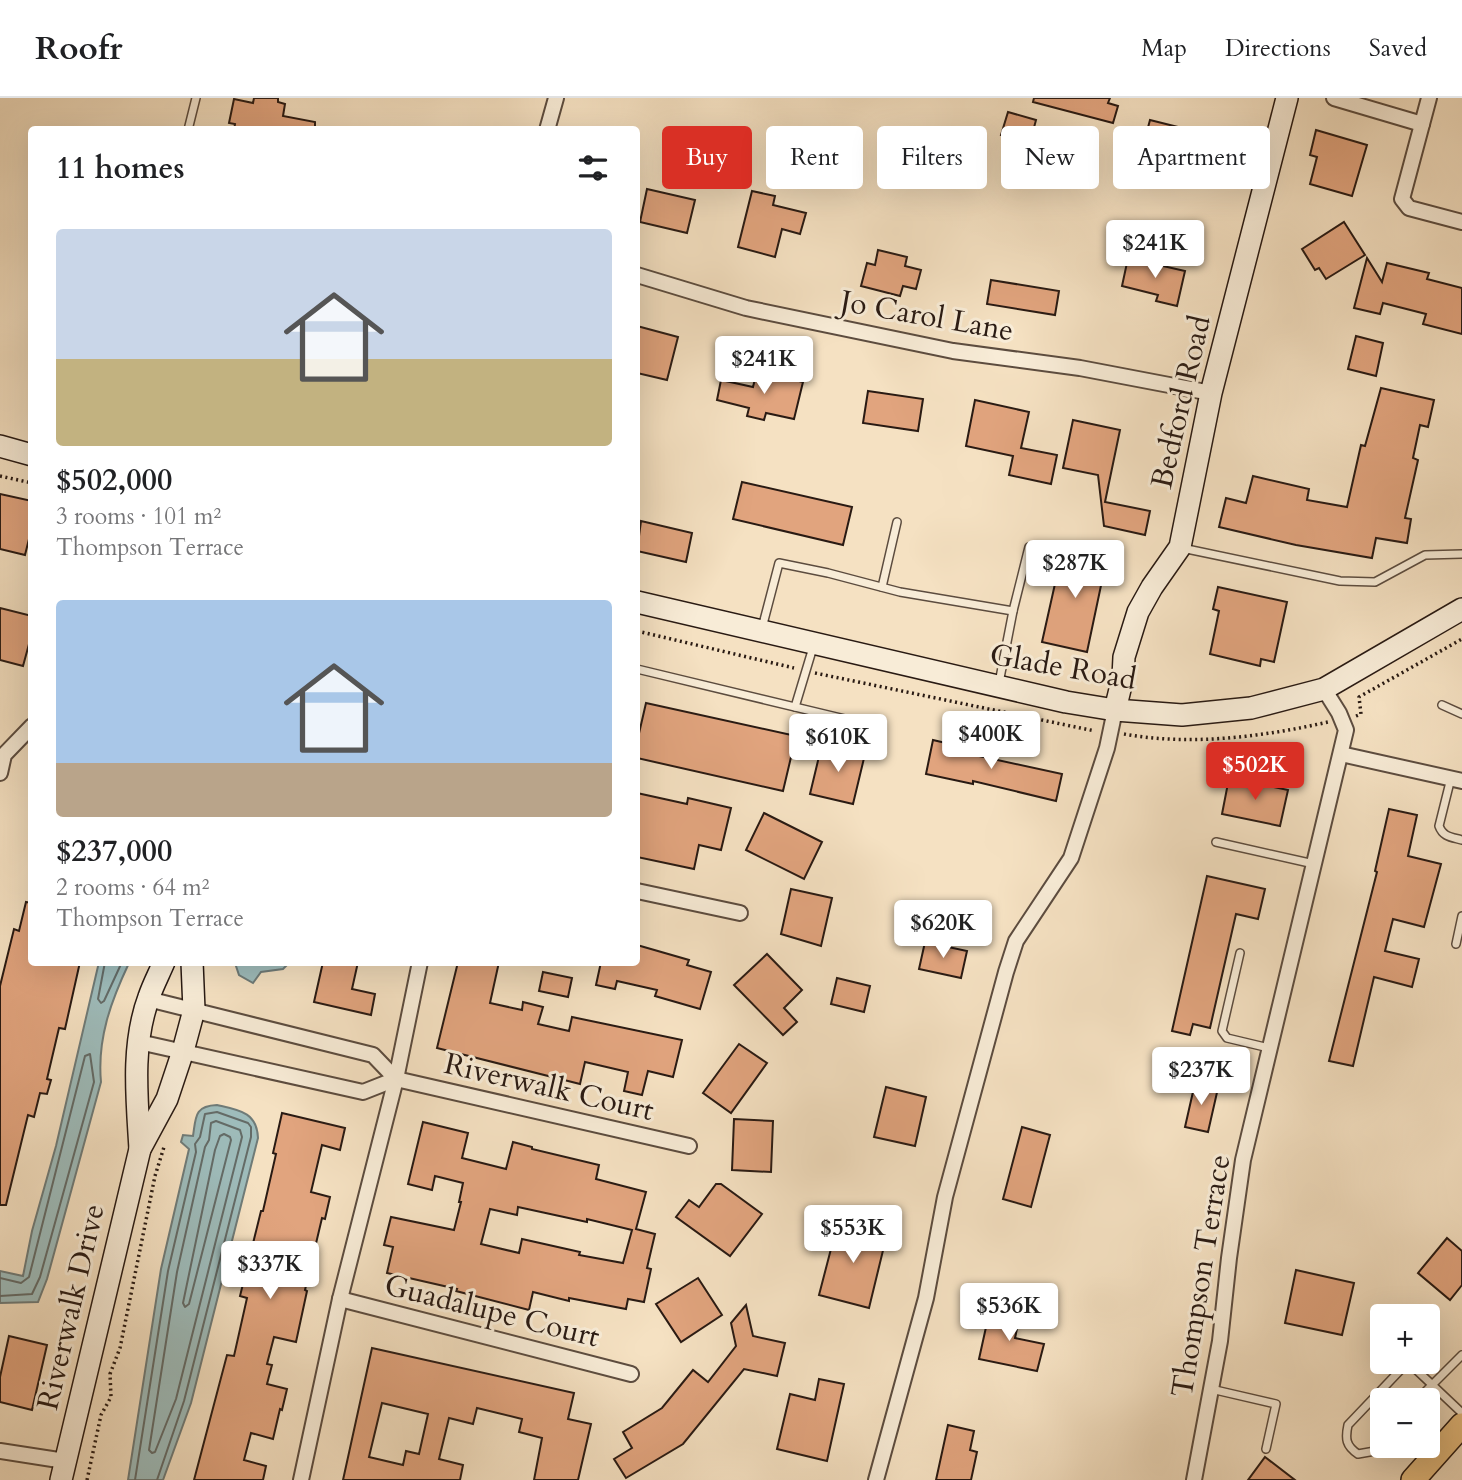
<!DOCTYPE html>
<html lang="en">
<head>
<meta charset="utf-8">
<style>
	:root { --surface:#fff; --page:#f2f2f2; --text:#202124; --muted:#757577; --line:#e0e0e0; --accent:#d93025 }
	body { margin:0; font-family:Cardo,serif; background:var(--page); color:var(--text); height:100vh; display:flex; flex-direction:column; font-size:26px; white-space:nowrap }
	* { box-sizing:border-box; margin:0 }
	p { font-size:23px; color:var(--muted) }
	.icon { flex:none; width:38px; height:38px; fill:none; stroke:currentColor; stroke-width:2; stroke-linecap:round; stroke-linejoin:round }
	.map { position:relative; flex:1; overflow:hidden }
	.side { position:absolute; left:28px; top:28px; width:612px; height:840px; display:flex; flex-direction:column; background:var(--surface); border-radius:7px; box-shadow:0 7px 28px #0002 }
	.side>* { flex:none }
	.top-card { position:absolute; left:662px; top:28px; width:665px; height:63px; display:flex; gap:14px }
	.tools { position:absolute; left:1370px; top:1206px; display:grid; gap:14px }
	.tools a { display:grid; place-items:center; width:70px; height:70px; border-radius:7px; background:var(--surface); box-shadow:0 7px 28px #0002; font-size:35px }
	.price { position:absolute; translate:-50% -60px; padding:0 16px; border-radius:7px; background:#fff; color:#222; font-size:23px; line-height:46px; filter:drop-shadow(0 2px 4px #0008) }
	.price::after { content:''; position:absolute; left:50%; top:42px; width:21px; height:16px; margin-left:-10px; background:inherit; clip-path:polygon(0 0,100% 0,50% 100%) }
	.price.selected { background:var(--accent); color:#fff }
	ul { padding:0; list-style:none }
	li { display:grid; align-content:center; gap:14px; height:371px; padding:0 28px }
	li span { display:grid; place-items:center; height:217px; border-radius:7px; color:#555 }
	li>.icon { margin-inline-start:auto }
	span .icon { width:126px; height:126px; fill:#fffc; stroke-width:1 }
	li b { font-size:30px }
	h2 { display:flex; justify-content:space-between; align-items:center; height:84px; padding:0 28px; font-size:30px }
	.tag { padding:0 24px; border-radius:7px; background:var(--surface); box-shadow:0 7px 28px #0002; font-size:24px; line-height:63px }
	.tag.selected { background:var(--accent); color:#fff }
	header { display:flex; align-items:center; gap:42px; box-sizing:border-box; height:98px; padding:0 35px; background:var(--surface); border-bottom:2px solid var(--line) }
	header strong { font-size:33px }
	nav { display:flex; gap:38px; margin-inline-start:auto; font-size:24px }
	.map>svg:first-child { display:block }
	.water { fill:#9ebcbb; stroke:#6f7b78; stroke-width:2 }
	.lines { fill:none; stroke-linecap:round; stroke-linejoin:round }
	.shore { stroke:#646b67; stroke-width:2 }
	.building { fill:#e1a47e; stroke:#291a13; stroke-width:2; fill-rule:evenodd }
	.lane-casing { stroke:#5c4c3f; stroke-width:10 }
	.street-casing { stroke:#5c4c3f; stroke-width:18 }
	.secondary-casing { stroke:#291a13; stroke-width:24 }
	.primary-casing { stroke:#291a13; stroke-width:26 }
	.path { stroke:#291a13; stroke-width:3.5; stroke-dasharray:2 3.5; stroke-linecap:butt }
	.lane { stroke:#f8ecd7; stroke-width:7 }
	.street { stroke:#f8ecd7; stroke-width:14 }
	.secondary { stroke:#f8ecd7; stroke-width:21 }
	.primary { stroke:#eac081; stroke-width:23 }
	.labels { text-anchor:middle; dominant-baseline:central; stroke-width:6; stroke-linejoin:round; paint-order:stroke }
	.street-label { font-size:30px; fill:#291a13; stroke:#f8ecd7 }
</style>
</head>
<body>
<header>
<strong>Roofr</strong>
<nav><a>Map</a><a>Directions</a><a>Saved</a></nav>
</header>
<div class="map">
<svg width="1462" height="1382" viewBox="0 0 1462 1382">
	<rect width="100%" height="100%" fill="#f5e1c2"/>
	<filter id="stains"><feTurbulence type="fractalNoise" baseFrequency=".00286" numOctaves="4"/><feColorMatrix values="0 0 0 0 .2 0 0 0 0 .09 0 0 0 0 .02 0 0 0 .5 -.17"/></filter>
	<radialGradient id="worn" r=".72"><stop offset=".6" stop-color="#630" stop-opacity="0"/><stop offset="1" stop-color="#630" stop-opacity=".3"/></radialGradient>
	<g class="water">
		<path d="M99,864L129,865C111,903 97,941 101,984L47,1181L38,1204L0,1205V1173L23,1178L32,1133L56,1048Z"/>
		<polygon points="235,865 235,864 289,865 283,871 261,874 253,885 239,877"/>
		<path d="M217,1007C239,1012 257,1014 258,1040L191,1305L163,1382H128L161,1171L189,1051L181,1044L183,1037L193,1038C196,1019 194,1008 217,1007Z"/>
	</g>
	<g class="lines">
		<g class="shore">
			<polyline points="105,864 98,901 101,905 104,903 122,864"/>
			<polygon points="216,1023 240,1032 242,1039 176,1301 155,1354 152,1355 149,1352 177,1174 205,1049 209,1042 211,1025"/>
			<polygon points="224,1036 230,1039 231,1042 189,1206 185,1209 183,1205 215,1052 220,1038"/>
			<polyline points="0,1180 21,1185 29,1179 85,958 90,956 94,984 40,1179 32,1196 0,1198"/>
			<polyline points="135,1382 168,1173 196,1054 195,1046 200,1039 205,1016 217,1014 248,1025 251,1029 251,1039 184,1303 157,1382"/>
		</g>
	</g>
	<g class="building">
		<polygon points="254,0 278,0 278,4 285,6 283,18 315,24 315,32 234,32 235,26 229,25 234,1 253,5"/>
		<polygon points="1034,0 1110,0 1108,5 1118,8 1113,25 1033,4"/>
		<polygon points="1008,14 1036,22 1030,45 1001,37"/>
		<polygon points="1150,22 1202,35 1189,88 1166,83 1170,68 1157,64 1159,56 1142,52"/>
		<polygon points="1316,32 1367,47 1352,98 1310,86 1317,59 1310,57"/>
		<polygon points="647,91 695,102 687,135 640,124"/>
		<polygon points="752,93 775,98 773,107 806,115 800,136 782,131 775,159 738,149"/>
		<polygon points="1344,124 1365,157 1326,181 1319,170 1315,172 1302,151"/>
		<polygon points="878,152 907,159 905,168 921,172 916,191 903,188 900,198 861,188 867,165 875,167"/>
		<polygon points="1128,160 1185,173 1177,208 1156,203 1158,197 1122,188"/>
		<polygon points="1367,160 1382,184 1387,165 1429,175 1427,181 1462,190 1462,236 1423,226 1426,216 1383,205 1380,216 1354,210"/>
		<polygon points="991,182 1059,193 1055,217 987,206"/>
		<polygon points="637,228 678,239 667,282 637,275"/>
		<polygon points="1356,238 1383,245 1376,278 1348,271"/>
		<polygon points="757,273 803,284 794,321 766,315 764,322 747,318 749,310 717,302 721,282 753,289"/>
		<polygon points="1381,290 1434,302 1428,329 1420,327 1413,360 1418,362 1405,420 1411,421 1407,445 1376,440 1372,460 1296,447 1219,429 1226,400 1246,405 1253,378 1309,391 1307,402 1347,409 1361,347 1365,348"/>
		<polygon points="868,293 923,301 918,333 863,325"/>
		<polygon points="975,302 1029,314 1021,350 1057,357 1051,386 1009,377 1013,358 966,348"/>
		<polygon points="1073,322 1120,332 1105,404 1150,413 1145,437 1104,428 1098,377 1063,370"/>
		<polygon points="742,384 852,409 843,447 733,421"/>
		<polygon points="0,396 32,403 32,429 25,457 0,451"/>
		<polygon points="641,423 692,435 686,464 637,453"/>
		<polygon points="1063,450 1107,459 1087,554 1042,544"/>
		<polygon points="1218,489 1287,504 1274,564 1261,561 1260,568 1210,556 1219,513 1213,511"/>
		<polygon points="0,510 32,518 32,535 23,568 0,562"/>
		<polygon points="646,605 796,638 783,693 637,660 637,644"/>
		<polygon points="933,642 980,653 979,658 1062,676 1056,703 973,683 973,686 926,676"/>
		<polygon points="822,646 865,656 853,706 810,696"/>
		<polygon points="1229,680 1288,692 1280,728 1222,716"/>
		<polygon points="637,695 687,706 688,700 731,710 721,752 699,747 694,771 637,759"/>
		<polygon points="1389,711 1417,717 1408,758 1441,766 1424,829 1393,821 1385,853 1419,861 1412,889 1374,879 1353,968 1329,963 1377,774 1375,773"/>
		<polygon points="764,715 822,744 804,781 746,752"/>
		<polygon points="1207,778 1265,791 1258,821 1236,816 1210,930 1193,926 1190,937 1172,933"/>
		<polygon points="791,791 832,800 821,848 781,836"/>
		<polygon points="26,804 32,805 32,864 80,864 65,931 59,930 47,981 51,982 47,996 40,995 34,1019 28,1017 6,1107 0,1107 0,888 14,831 19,833"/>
		<polygon points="925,844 967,853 961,880 919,871"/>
		<polygon points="637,847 689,862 687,867 711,874 700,911 655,898 657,892 617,883 615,891 596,887 601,864 637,864"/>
		<polygon points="767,856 802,892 784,910 797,924 783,937 734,887"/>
		<polygon points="323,864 358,864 352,891 375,896 371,917 314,904"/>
		<polygon points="458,864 499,864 490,905 522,912 523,904 543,909 538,926 569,933 572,919 682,942 673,979 648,973 642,997 624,993 628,974 585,964 580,986 437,950"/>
		<polygon points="543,874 572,880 568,899 539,893"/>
		<polygon points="837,880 870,888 864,914 831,906"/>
		<polygon points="739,946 767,965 731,1015 703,995"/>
		<polygon points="1195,985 1218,990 1208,1034 1185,1029"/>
		<polygon points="886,989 926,999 915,1048 874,1039"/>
		<polygon points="282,1015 345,1030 340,1052 322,1047 311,1094 330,1099 325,1121 322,1120 305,1192 307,1193 296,1244 274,1239 267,1266 272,1267 267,1286 287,1291 282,1312 280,1311 273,1341 251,1335 244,1362 266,1368 263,1382 194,1382 227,1257 234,1258 247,1200 240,1198 261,1113 263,1113 276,1056 273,1055"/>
		<polygon points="734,1021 773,1023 771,1074 732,1072"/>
		<path d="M423,1024L468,1035L462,1060L506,1071L513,1044L532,1049V1051L599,1067L596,1081L646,1094L636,1131L655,1136L647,1170L651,1171L644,1204L628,1201L626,1211L569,1200V1203L533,1194L529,1212L456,1193L457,1191L387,1175L393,1149L384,1147L391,1119L454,1132L461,1104H459L463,1085L435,1078L432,1092L408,1086ZM518,1109L587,1124V1121L632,1132L623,1165L579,1157L580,1154L522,1141L519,1155L481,1146L490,1111L517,1117Z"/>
		<polygon points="1022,1029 1050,1037 1031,1109 1003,1101"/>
		<polygon points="716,1086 721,1086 762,1116 730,1158 676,1119 689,1102 699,1109"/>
		<polygon points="838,1124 887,1136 869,1210 819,1197"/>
		<polygon points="1447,1140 1462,1153 1462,1187 1450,1202 1418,1175"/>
		<polygon points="1296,1172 1354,1185 1342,1237 1285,1225"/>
		<polygon points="698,1180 722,1217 681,1244 656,1206"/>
		<polygon points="746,1207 753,1238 785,1245 777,1278 744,1271 683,1346 626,1380 614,1361 632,1350 623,1334 662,1310 693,1272 708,1284 736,1248 731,1225"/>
		<polygon points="990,1211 1020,1217 1015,1240 1044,1246 1037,1273 979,1261"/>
		<polygon points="9,1238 47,1247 32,1312 0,1304 0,1279"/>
		<path d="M372,1250L574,1295L568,1321L591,1326L578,1382H534L542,1340L519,1334L522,1321L477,1310L473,1326L449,1320L439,1361L463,1367L460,1382H343ZM382,1305L428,1316L419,1356L406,1353L403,1367L369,1359Z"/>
		<polygon points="819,1281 844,1286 827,1363 777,1351 790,1296 815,1302"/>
		<polygon points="948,1327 974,1333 970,1352 977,1354 971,1382 936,1382"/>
		<polygon points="1265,1359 1295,1382 1248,1382"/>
	</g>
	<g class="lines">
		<g class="lane-casing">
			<g id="lane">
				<polyline points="188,32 196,0"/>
				<polyline points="1182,450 1340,483 1375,484 1425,457 1462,456"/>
				<polyline points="882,489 897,424"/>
				<polyline points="1013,513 1029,449"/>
				<polyline points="762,530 779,465 828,475 900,494 1013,513 999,585"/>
				<polyline points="637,571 870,627"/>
				<polyline points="1442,607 1462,616"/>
				<polyline points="795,609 814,546"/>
				<path d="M1451,680L1439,728C1443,739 1451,739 1462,742"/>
				<polyline points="1216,744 1314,766"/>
				<polyline points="1456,846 1462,818"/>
				<polyline points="1240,855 1222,933 1227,940 1269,950"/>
				<polyline points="1211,1291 1276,1306 1266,1351"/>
				<polyline points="1417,1302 1462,1257"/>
				<path d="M1382,1344L1375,1353L1358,1356C1346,1348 1345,1341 1348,1327L1408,1264L1462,1315"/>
			</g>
		</g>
		<g class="street-casing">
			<g id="street">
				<polyline points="1334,0 1422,26"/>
				<polyline points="1429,0 1402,101 1409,110 1462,124"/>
				<polyline points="547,32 556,0"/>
				<polyline points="637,177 746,210 953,253 1080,270 1211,295"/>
				<polyline points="1341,656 1462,683"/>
				<polyline points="0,675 4,657 32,628"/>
				<polyline points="637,793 740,815"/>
				<polyline points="148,901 373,957 396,981 689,1048"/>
				<polyline points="139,944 363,994 396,981"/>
				<polyline points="340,1201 631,1276"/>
				<polyline points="0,1353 65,1363"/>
				<polyline points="301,1382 340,1201 396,981 420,864"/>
				<polyline points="876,1382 926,1200 945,1099 1006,874 1016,843 1071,760 1107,650 1115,612"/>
				<polyline points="1194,1382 1220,1243 1229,1160 1243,1062 1346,632 1339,615 1324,591"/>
			</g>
		</g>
		<g class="secondary-casing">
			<g id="secondary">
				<polyline points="0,348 32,357"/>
				<polyline points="637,504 1066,604 1115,612 1182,617 1251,610 1324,591 1462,511"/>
				<polyline points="1115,612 1123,579 1124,559 1138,514 1152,489 1180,449 1211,295 1287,0"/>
				<path d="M140,1051C137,1001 131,947 149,899C153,887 159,876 164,864"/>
				<polyline points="61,1382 140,1051 167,1001 183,953 194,912 192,864"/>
			</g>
		</g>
		<g class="primary-casing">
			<polyline id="primary" points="1413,1382 1462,1327"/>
		</g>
		<g class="path">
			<polyline points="0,378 32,385"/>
			<polyline points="637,533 794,570"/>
			<polyline points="815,575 1095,633"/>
			<polyline points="1356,618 1361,616 1359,599 1462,541"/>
			<path d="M1124,636C1190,648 1262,639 1328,624"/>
			<polyline points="87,1382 101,1317 111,1299 110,1276 120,1250 155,1078 164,1049"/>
		</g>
		<use href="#lane" class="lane"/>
		<use href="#street" class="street"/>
		<use href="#secondary" class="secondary"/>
		<use href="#primary" class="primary"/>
	</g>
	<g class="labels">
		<g class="street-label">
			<text transform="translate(927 218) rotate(10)">Jo Carol Lane</text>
			<text transform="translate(1181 304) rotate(-77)">Bedford Road</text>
			<text transform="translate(1063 569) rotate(10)">Glade Road</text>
			<text transform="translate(549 989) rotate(13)">Riverwalk Court</text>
			<text transform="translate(1201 1178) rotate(-81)">Thompson Terrace</text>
			<text transform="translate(71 1209) rotate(-77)">Riverwalk Drive</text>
			<text transform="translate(492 1213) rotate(14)">Guadalupe Court</text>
		</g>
	</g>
	<rect width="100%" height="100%" filter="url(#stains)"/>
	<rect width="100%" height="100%" fill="url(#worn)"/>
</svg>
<div class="tools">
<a>+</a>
<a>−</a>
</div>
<b class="price" style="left:1155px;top:182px">$241K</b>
<b class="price" style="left:764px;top:298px">$241K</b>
<b class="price" style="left:1075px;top:502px">$287K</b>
<b class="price" style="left:991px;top:673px">$400K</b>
<b class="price" style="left:838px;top:676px">$610K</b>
<b class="price selected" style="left:1255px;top:704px">$502K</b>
<b class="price" style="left:943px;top:862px">$620K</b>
<b class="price" style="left:1201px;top:1009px">$237K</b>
<b class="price" style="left:853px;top:1167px">$553K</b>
<b class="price" style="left:270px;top:1203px">$337K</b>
<b class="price" style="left:1009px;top:1245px">$536K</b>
<div class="top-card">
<a class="tag selected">Buy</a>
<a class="tag">Rent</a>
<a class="tag">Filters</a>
<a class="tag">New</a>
<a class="tag">Apartment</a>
</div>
<section class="side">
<h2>11 homes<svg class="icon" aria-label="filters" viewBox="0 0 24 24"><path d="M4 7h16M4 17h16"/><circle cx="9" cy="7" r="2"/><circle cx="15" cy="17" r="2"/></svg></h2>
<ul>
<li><span style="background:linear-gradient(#c9d6e8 60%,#c2b280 0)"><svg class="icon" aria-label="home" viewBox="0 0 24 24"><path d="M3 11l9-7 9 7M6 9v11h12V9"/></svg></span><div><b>$502,000</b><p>3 rooms · 101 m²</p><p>Thompson Terrace</p></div></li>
<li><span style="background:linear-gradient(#a9c7e8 75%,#b9a48a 0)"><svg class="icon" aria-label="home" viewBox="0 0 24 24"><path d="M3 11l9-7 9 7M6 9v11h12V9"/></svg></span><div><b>$237,000</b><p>2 rooms · 64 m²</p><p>Thompson Terrace</p></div></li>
</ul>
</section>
</div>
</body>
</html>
